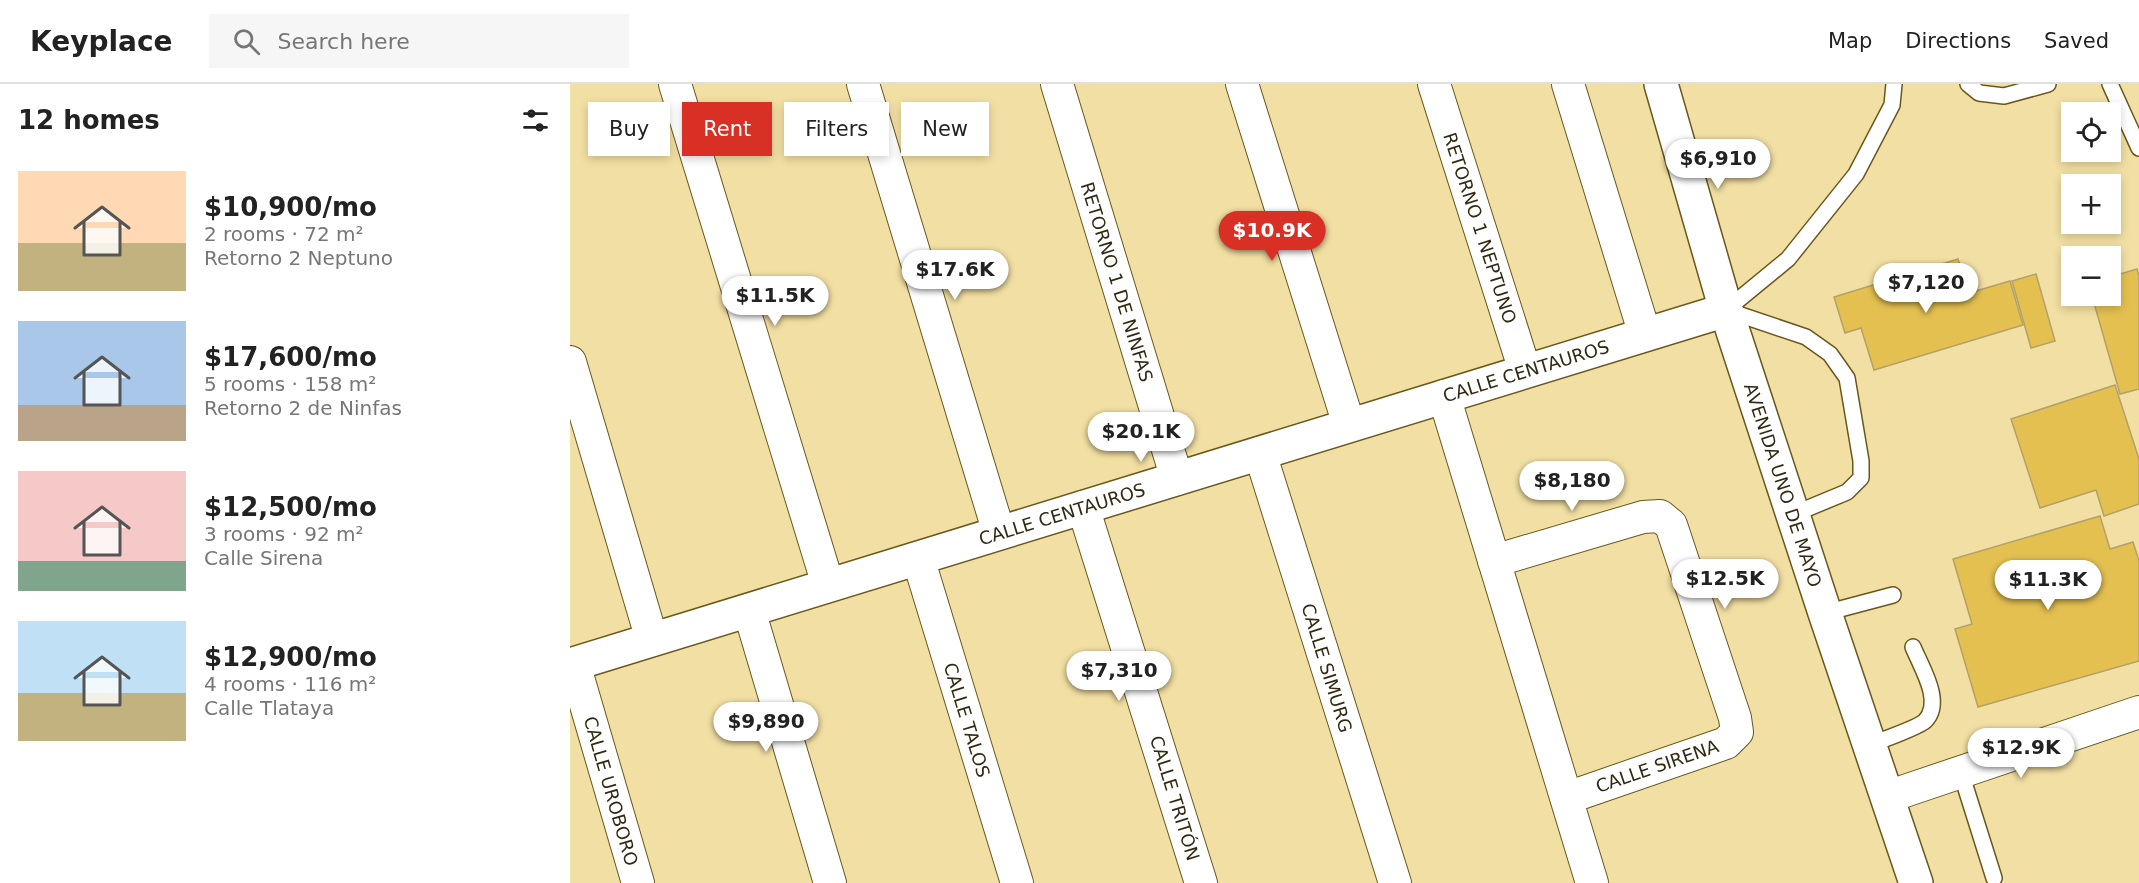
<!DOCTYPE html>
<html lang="en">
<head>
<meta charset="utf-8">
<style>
	:root { --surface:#fff; --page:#f6f6f6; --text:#222; --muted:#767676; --line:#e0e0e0; --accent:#d93025 }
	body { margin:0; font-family:"DejaVu Sans",sans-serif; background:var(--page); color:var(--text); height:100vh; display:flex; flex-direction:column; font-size:22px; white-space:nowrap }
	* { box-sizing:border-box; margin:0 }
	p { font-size:20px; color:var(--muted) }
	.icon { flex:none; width:33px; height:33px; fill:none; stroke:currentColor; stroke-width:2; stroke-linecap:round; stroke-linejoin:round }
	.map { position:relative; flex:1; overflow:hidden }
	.details { display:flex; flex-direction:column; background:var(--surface); width:570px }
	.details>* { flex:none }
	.guide { position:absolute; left:18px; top:18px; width:570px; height:54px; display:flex; gap:12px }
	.fabs { position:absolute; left:1491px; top:18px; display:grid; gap:12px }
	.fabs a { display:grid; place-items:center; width:60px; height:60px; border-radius:0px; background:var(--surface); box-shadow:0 3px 9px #0003; font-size:30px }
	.price { position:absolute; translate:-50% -51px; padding:0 14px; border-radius:21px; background:#fff; color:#222; font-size:20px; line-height:39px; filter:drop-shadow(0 2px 3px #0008) }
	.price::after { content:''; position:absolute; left:50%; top:36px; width:18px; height:14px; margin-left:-9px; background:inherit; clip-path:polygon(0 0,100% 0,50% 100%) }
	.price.selected { background:var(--accent); color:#fff }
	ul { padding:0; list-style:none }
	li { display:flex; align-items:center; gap:18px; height:150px; padding:0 18px }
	li span { display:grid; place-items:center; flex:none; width:168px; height:120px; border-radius:0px; color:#555 }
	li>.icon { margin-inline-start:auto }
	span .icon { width:72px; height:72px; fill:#fffc; stroke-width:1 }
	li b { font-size:26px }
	h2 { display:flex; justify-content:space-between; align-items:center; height:72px; padding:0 18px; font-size:26px }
	.chip { padding:0 21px; border-radius:0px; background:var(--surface); box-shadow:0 3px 9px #0003; font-size:21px; line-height:54px }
	.chip.selected { background:var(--accent); color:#fff }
	header { display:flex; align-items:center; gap:36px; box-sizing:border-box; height:84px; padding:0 30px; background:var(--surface); border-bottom:2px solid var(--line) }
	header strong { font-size:28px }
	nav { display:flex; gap:33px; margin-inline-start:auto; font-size:21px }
	.search { width:420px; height:54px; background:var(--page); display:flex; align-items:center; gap:15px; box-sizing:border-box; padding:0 21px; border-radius:0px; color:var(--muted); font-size:22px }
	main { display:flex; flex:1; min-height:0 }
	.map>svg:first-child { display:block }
	.building { fill:#e3c050; stroke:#b4a168; stroke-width:1.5 }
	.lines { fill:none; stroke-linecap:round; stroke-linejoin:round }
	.service-casing { stroke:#69571d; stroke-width:18 }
	.minor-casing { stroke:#69571d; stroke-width:34 }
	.tertiary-casing { stroke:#69571d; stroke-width:36 }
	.secondary-casing { stroke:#69571d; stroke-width:36 }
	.service { stroke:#fff; stroke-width:15 }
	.minor { stroke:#fff; stroke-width:32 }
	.tertiary { stroke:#fff; stroke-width:33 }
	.secondary { stroke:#fff; stroke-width:33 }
	.labels { text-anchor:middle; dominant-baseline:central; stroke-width:4.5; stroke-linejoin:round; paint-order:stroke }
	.street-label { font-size:18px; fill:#312912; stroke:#fff }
</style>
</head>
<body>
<header>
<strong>Keyplace</strong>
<div class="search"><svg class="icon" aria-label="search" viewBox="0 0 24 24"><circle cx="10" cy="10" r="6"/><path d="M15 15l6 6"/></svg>Search here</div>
<nav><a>Map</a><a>Directions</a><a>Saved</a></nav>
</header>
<main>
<section class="details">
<h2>12 homes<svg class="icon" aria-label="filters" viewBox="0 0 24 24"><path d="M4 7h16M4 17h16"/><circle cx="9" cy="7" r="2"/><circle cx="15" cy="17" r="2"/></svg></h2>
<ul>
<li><span style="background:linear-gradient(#ffd9b3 60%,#c2b280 0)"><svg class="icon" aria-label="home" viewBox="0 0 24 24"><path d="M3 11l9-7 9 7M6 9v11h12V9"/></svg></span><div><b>$10,900/mo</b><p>2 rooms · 72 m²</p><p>Retorno 2 Neptuno</p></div></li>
<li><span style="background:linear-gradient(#a9c7e8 70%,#b9a48a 0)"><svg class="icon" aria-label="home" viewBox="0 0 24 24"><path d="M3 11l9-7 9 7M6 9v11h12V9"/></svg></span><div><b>$17,600/mo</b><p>5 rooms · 158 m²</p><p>Retorno 2 de Ninfas</p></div></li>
<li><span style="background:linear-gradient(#f6c9c9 75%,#7fa58c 0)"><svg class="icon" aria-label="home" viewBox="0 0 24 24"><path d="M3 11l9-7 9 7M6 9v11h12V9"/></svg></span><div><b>$12,500/mo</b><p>3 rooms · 92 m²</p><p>Calle Sirena</p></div></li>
<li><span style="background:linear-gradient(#bfe0f5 60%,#c2b280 0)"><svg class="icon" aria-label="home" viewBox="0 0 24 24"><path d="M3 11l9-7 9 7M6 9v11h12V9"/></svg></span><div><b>$12,900/mo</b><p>4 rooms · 116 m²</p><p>Calle Tlataya</p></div></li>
</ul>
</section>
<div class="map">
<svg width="1569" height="799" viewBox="0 0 1569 799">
	<rect width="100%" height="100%" fill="#f2dfa3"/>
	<g class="building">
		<polygon points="1388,175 1399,209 1440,197 1453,241 1304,286 1291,244 1275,249 1264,213"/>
		<polygon points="1567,185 1569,192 1569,305 1550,310 1522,212 1540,212 1540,193"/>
		<polygon points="1466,190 1485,257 1461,264 1442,197"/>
		<polygon points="1545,301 1569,375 1569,420 1534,432 1526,406 1470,424 1441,335"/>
		<polygon points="1530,432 1540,465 1563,458 1569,477 1569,577 1408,623 1385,545 1402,540 1383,475"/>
	</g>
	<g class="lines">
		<g class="service-casing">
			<g id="service">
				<polyline points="1398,0 1409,9 1434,12 1478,0"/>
				<polyline points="1540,0 1569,64"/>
				<polyline points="1156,226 1236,253 1260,270 1277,294 1291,377 1291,394 1277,408 1224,430"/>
				<polyline points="1156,226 1218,175 1286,90 1322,21 1324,0"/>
				<polyline points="1255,529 1323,511"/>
				<path d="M1299,661C1310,657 1349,643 1355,637C1374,618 1351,583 1343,563"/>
				<polyline points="1391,689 1424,794"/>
			</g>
		</g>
		<g class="minor-casing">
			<g id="minor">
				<polyline points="105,0 258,501"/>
				<polyline points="293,0 429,449"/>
				<polyline points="487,0 607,395"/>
				<polyline points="672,0 779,341"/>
				<polyline points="864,0 955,287"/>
				<polyline points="998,0 1075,251"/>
				<polyline points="0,278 82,556"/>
				<polyline points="874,312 1022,799"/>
				<polyline points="690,369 825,799"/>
				<polyline points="513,423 631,799"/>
				<polyline points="348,474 447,799"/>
				<polyline points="924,477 1073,433 1090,432 1101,441 1165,634 1167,648 1156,659 997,714"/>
				<polyline points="179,526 260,799"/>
				<polyline points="4,580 68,799"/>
				<polyline points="1317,713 1569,628"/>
			</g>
		</g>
		<g class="tertiary-casing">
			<polyline id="tertiary" points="0,581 1156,226"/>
		</g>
		<g class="secondary-casing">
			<polyline id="secondary" points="1091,0 1156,226 1255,529 1346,799"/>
		</g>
		<use href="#service" class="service"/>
		<use href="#minor" class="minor"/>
		<use href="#tertiary" class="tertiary"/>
		<use href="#secondary" class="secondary"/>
	</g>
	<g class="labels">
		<g class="street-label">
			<text transform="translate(910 144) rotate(72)">RETORNO 1 NEPTUNO</text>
			<text transform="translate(547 198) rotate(73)">RETORNO 1 DE NINFAS</text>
			<text transform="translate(956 287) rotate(-17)">CALLE CENTAUROS</text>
			<text transform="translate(1213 401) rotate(72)">AVENIDA UNO DE MAYO</text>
			<text transform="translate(492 430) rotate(-17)">CALLE CENTAUROS</text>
			<text transform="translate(757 584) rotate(73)">CALLE SIMURG</text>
			<text transform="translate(397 636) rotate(73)">CALLE TALOS</text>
			<text transform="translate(1087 682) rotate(-19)">CALLE SIRENA</text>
			<text transform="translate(41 707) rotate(74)">CALLE UROBORO</text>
			<text transform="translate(605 714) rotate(73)">CALLE TRITÓN</text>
		</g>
	</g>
</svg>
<div class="fabs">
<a><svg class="icon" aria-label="locate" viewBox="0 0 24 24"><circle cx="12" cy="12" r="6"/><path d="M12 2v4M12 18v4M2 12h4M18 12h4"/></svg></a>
<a>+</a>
<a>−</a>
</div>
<b class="price" style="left:1148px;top:106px">$6,910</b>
<b class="price selected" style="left:702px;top:178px">$10.9K</b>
<b class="price" style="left:385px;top:217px">$17.6K</b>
<b class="price" style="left:1356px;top:230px">$7,120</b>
<b class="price" style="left:205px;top:243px">$11.5K</b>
<b class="price" style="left:571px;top:379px">$20.1K</b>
<b class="price" style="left:1002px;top:428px">$8,180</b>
<b class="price" style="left:1155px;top:526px">$12.5K</b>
<b class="price" style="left:1478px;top:527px">$11.3K</b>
<b class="price" style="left:549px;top:618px">$7,310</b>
<b class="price" style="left:196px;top:669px">$9,890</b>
<b class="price" style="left:1451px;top:695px">$12.9K</b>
<div class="guide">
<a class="chip">Buy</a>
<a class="chip selected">Rent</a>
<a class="chip">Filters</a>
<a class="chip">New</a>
</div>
</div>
</main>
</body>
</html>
